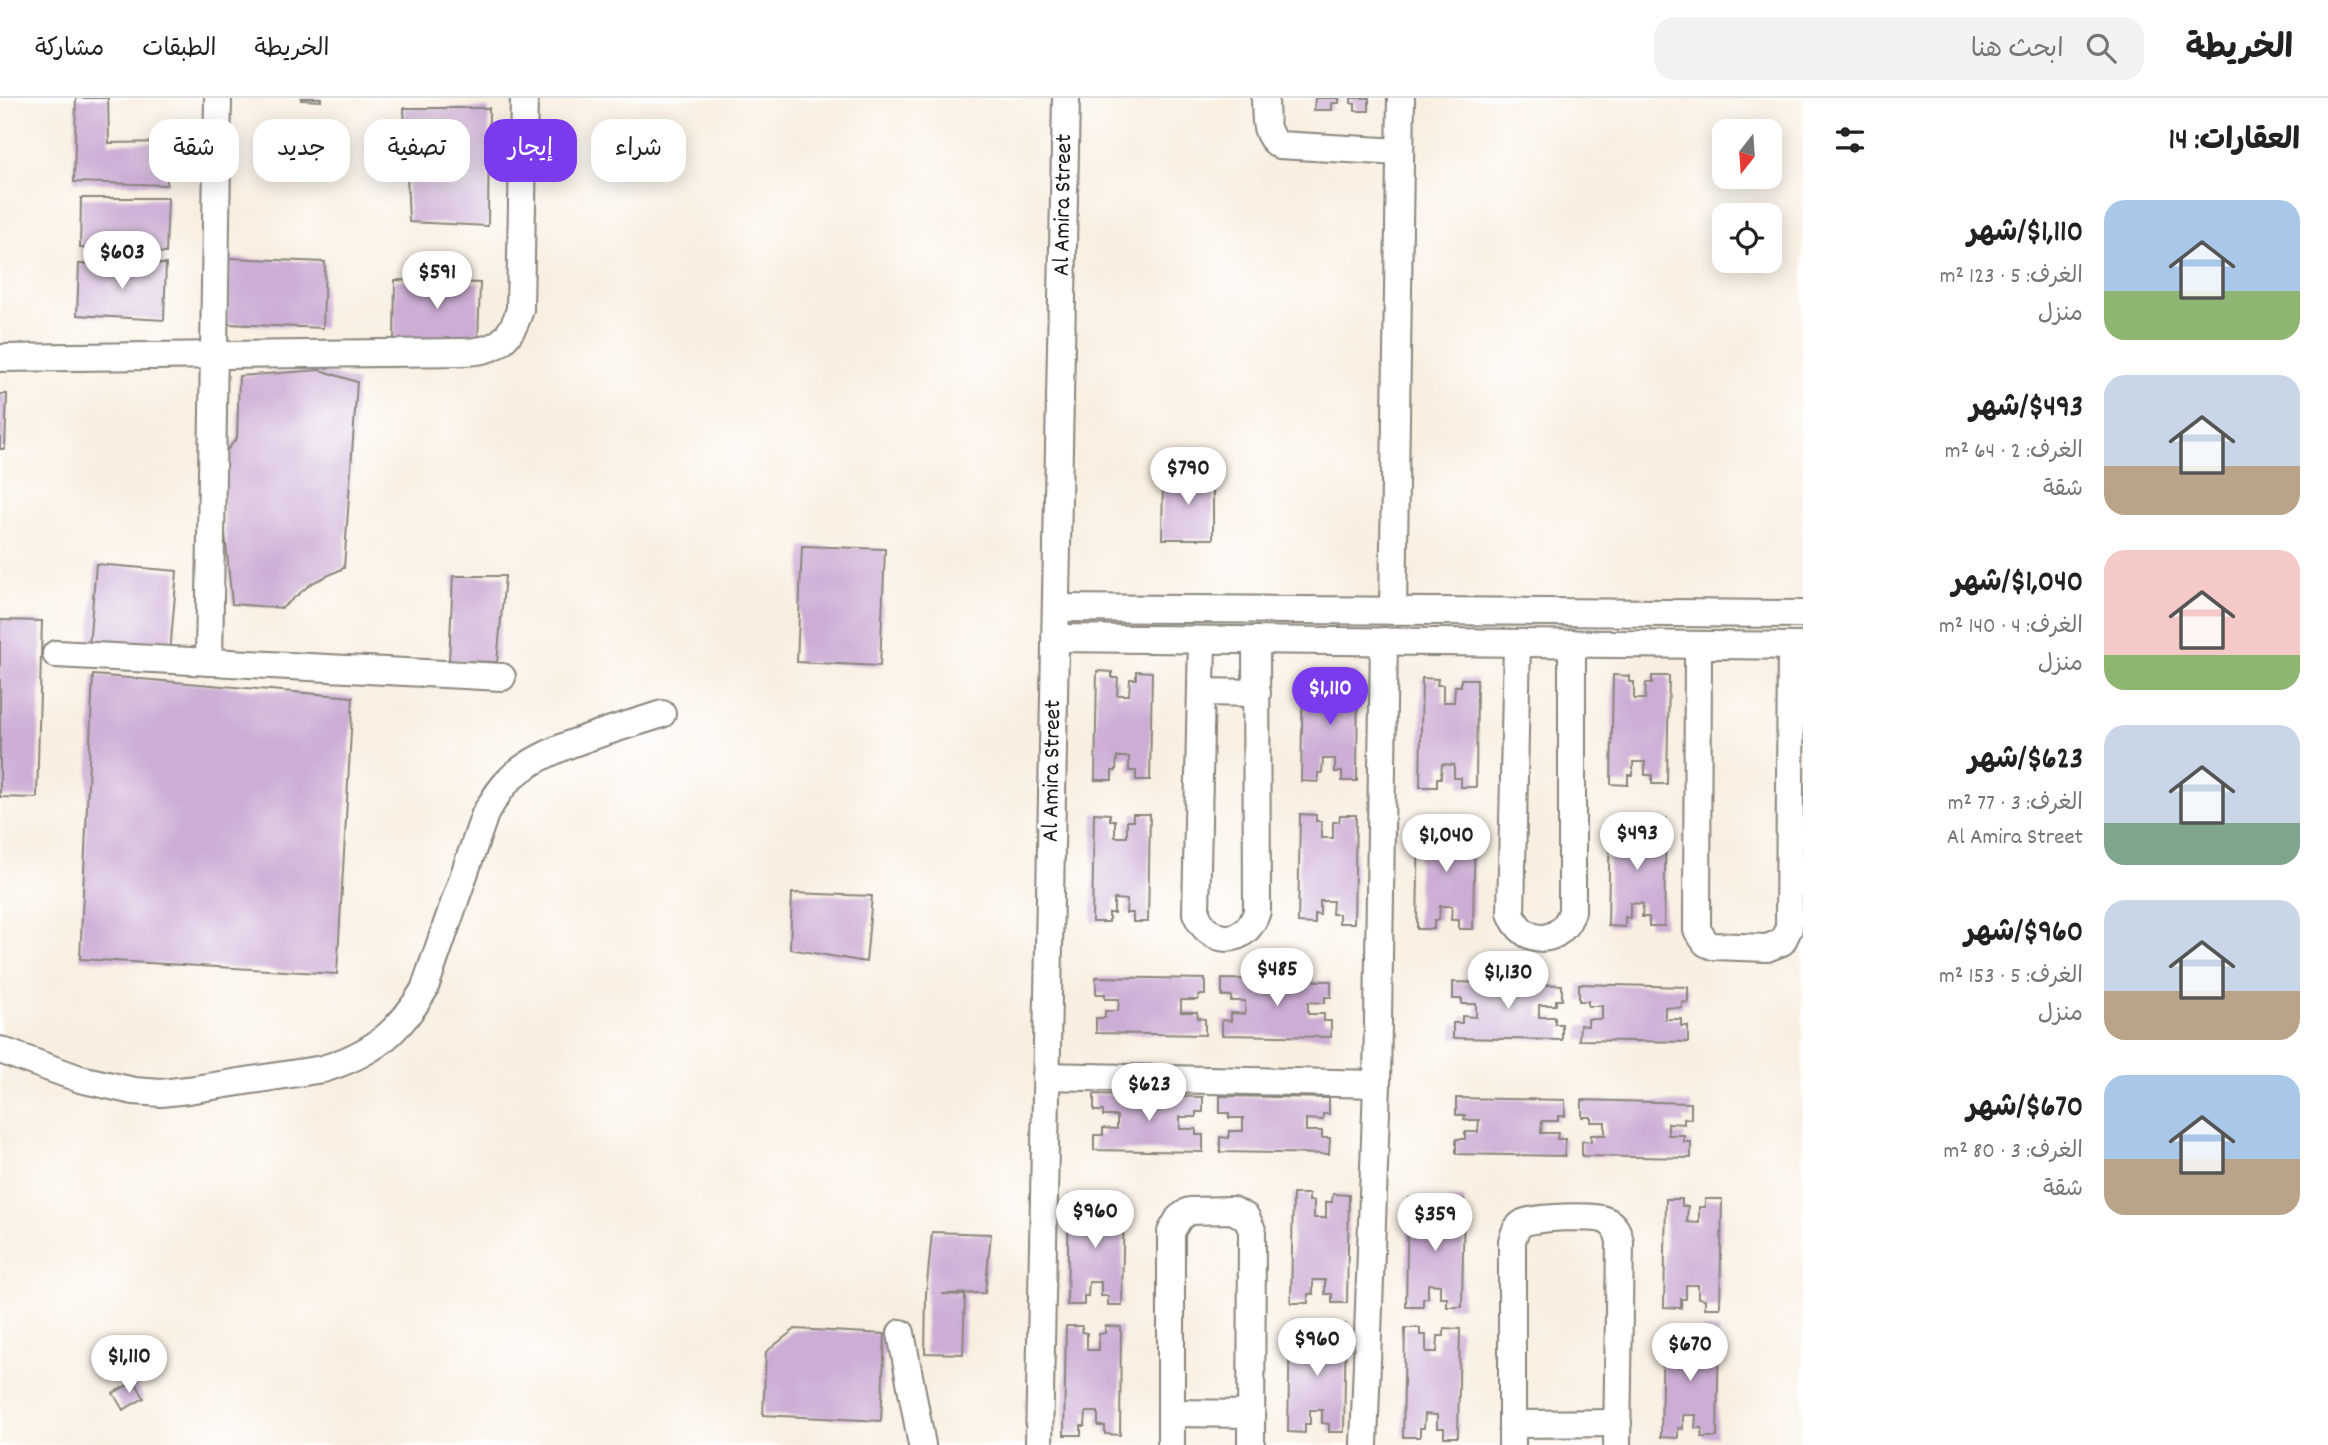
<!DOCTYPE html>
<html lang="ar">
<head>
<meta charset="utf-8">
<style>
	:root { --surface:#fff; --page:#f2f2f2; --text:#222; --muted:#767676; --line:#e0e0e0; --accent:#7c3aed }
	body { margin:0; font-family:Dekko,"Playpen Sans Arabic",sans-serif; background:var(--page); color:var(--text); direction:rtl; height:100vh; display:flex; flex-direction:column; font-size:26px; white-space:nowrap }
	* { box-sizing:border-box; margin:0 }
	p { font-size:23px; color:var(--muted) }
	.icon { flex:none; width:38px; height:38px; fill:none; stroke:currentColor; stroke-width:2; stroke-linecap:round; stroke-linejoin:round }
	.map { position:relative; flex:1; overflow:hidden; direction:ltr }
	.details { display:flex; flex-direction:column; background:var(--surface); width:525px }
	.details>* { flex:none }
	.hud { position:absolute; left:21px; top:21px; width:665px; height:63px; direction:rtl; display:flex; gap:14px }
	.needle { width:46px; rotate:197deg }
	.buttons { position:absolute; left:1712px; top:21px; display:grid; gap:14px }
	.buttons a { display:grid; place-items:center; width:70px; height:70px; border-radius:14px; background:var(--surface); box-shadow:0 4px 18px #0003; font-size:35px }
	.price { position:absolute; translate:-50% -60px; padding:0 16px; border-radius:24px; background:#fff; color:#222; font-size:23px; line-height:46px; filter:drop-shadow(0 2px 4px #0008) }
	.price::after { content:''; position:absolute; left:50%; top:42px; width:21px; height:16px; margin-left:-10px; background:inherit; clip-path:polygon(0 0,100% 0,50% 100%) }
	.price.on { background:var(--accent); color:#fff }
	ul { padding:0; list-style:none }
	li { display:flex; align-items:center; gap:21px; height:175px; padding:0 28px }
	li span { display:grid; place-items:center; flex:none; width:196px; height:140px; border-radius:21px; color:#555 }
	li>.icon { margin-inline-start:auto }
	span .icon { width:84px; height:84px; fill:#fffc; stroke-width:1 }
	li b { font-size:30px }
	h2 { display:flex; justify-content:space-between; align-items:center; height:84px; padding:0 28px; font-size:30px }
	.chip { padding:0 24px; border-radius:21px; background:var(--surface); box-shadow:0 4px 18px #0003; font-size:24px; line-height:63px }
	.chip.on { background:var(--accent); color:#fff }
	header { display:flex; align-items:center; gap:42px; box-sizing:border-box; height:98px; padding:0 35px; background:var(--surface); border-bottom:2px solid var(--line) }
	header strong { font-size:33px }
	nav { display:flex; gap:38px; margin-inline-start:auto; font-size:24px }
	.search { width:490px; height:63px; background:var(--page); display:flex; align-items:center; gap:18px; box-sizing:border-box; padding:0 24px; border-radius:21px; color:var(--muted); font-size:26px }
	main { display:flex; flex:1; min-height:0 }
	.map>svg:first-child { display:block }
	.building { fill:#ccadd4 }
	.lines { fill:none; stroke-linecap:round; stroke-linejoin:round }
	.minor-casing { stroke:#8a867e; stroke-width:30 }
	.minor { stroke:#fff; stroke-width:26 }
	.labels { text-anchor:middle; dominant-baseline:central; stroke-width:7; stroke-linejoin:round; paint-order:stroke }
	.street-label { font-size:24px; fill:#1c1c1c; stroke:#fff }
</style>
</head>
<body>
<header>
<strong>الخريطة</strong>
<div class="search"><svg class="icon" aria-label="search" viewBox="0 0 24 24"><circle cx="10" cy="10" r="6"/><path d="M15 15l6 6"/></svg>ابحث هنا</div>
<nav><a>الخريطة</a><a>الطبقات</a><a>مشاركة</a></nav>
</header>
<main>
<section class="details">
<h2>العقارات: 14<svg class="icon" aria-label="filters" viewBox="0 0 24 24"><path d="M4 7h16M4 17h16"/><circle cx="9" cy="7" r="2"/><circle cx="15" cy="17" r="2"/></svg></h2>
<ul>
<li><span style="background:linear-gradient(#a9c7e8 65%,#8fb573 0)"><svg class="icon" aria-label="home" viewBox="0 0 24 24"><path d="M3 11l9-7 9 7M6 9v11h12V9"/></svg></span><div><b>$1,110/شهر</b><p>الغرف: 5 · 123 m²</p><p>منزل</p></div></li>
<li><span style="background:linear-gradient(#c9d6e8 65%,#b9a48a 0)"><svg class="icon" aria-label="home" viewBox="0 0 24 24"><path d="M3 11l9-7 9 7M6 9v11h12V9"/></svg></span><div><b>$493/شهر</b><p>الغرف: 2 · 64 m²</p><p>شقة</p></div></li>
<li><span style="background:linear-gradient(#f6c9c9 75%,#8fb573 0)"><svg class="icon" aria-label="home" viewBox="0 0 24 24"><path d="M3 11l9-7 9 7M6 9v11h12V9"/></svg></span><div><b>$1,040/شهر</b><p>الغرف: 4 · 140 m²</p><p>منزل</p></div></li>
<li><span style="background:linear-gradient(#c9d6e8 70%,#7fa58c 0)"><svg class="icon" aria-label="home" viewBox="0 0 24 24"><path d="M3 11l9-7 9 7M6 9v11h12V9"/></svg></span><div><b>$623/شهر</b><p>الغرف: 3 · 77 m²</p><p>Al Amira Street</p></div></li>
<li><span style="background:linear-gradient(#c9d6e8 65%,#b9a48a 0)"><svg class="icon" aria-label="home" viewBox="0 0 24 24"><path d="M3 11l9-7 9 7M6 9v11h12V9"/></svg></span><div><b>$960/شهر</b><p>الغرف: 5 · 153 m²</p><p>منزل</p></div></li>
<li><span style="background:linear-gradient(#a9c7e8 60%,#b9a48a 0)"><svg class="icon" aria-label="home" viewBox="0 0 24 24"><path d="M3 11l9-7 9 7M6 9v11h12V9"/></svg></span><div><b>$670/شهر</b><p>الغرف: 3 · 80 m²</p><p>شقة</p></div></li>
</ul>
</section>
<div class="map">
<svg width="1803" height="1347" viewBox="0 0 1803 1347">
	<rect width="100%" height="100%" fill="#fff"/>
	<filter id="ink" filterUnits="userSpaceOnUse"><feTurbulence type="fractalNoise" baseFrequency=".0143" numOctaves="2"/><feDisplacementMap in="SourceGraphic" scale="14" xChannelSelector="R" yChannelSelector="G"/><feConvolveMatrix kernelMatrix="1 2 1 2 8 2 1 2 1" color-interpolation-filters="sRGB"/></filter>
	<filter id="wash" filterUnits="userSpaceOnUse"><feTurbulence type="fractalNoise" baseFrequency=".00686" numOctaves="4" result="noise"/><feDisplacementMap in="SourceGraphic" scale="28" xChannelSelector="R" yChannelSelector="G"/><feGaussianBlur stdDeviation="1.57" result="paint"/><feColorMatrix in="noise" values="0 0 0 0 0 0 0 0 0 0 0 0 0 0 0 0 0 1.4 0 .05"/><feComposite in="paint" operator="in"/></filter>
	<g filter="url(#wash)">
		<rect width="100%" height="100%" fill="#f9efe1"/>
		<g id="blocks">
			<g class="building">
				<polygon points="76,0 108,0 109,45 166,44 167,87 74,84"/>
				<polygon points="301,0 321,0 321,3 301,2"/>
				<polygon points="1315,0 1339,0 1339,5 1332,5 1332,12 1314,12"/>
				<polygon points="1351,0 1369,0 1369,13 1355,13 1355,6 1351,5"/>
				<polygon points="404,10 489,10 488,128 409,124"/>
				<polygon points="81,100 168,100 166,155 80,150"/>
				<polygon points="229,160 325,164 323,230 227,226"/>
				<polygon points="79,166 166,166 164,222 77,217"/>
				<polygon points="395,182 480,185 478,244 394,241"/>
				<polygon points="320,272 357,284 344,470 312,485 282,510 232,506 218,363 237,340 239,278"/>
				<polygon points="0,296 7,296 5,351 0,351"/>
				<polygon points="1163,376 1213,376 1213,441 1162,441"/>
				<polygon points="802,448 885,451 880,568 797,564"/>
				<polygon points="96,466 177,473 170,555 89,548"/>
				<polygon points="453,478 505,478 497,564 449,563"/>
				<polygon points="0,522 42,523 37,700 0,699"/>
				<polygon points="1097,573 1112,574 1112,580 1118,580 1117,597 1129,597 1130,581 1136,581 1136,573 1152,574 1150,682 1136,682 1136,673 1129,673 1129,659 1117,659 1116,673 1112,673 1112,682 1095,682"/>
				<polygon points="1303,575 1319,575 1319,581 1324,581 1324,598 1335,598 1336,582 1342,582 1342,575 1358,575 1357,683 1342,683 1342,674 1335,674 1335,661 1323,661 1322,675 1318,675 1318,684 1301,683"/>
				<polygon points="93,577 353,599 337,876 80,861"/>
				<polygon points="1613,577 1629,578 1629,584 1634,584 1634,601 1645,601 1646,585 1652,585 1652,578 1669,578 1667,686 1652,686 1652,677 1645,677 1645,664 1633,664 1633,677 1628,677 1628,687 1611,686"/>
				<polygon points="1422,580 1438,581 1437,587 1443,587 1443,604 1454,604 1455,588 1461,588 1461,581 1477,581 1476,689 1461,689 1461,680 1454,680 1454,667 1442,666 1441,680 1437,680 1437,689 1420,689"/>
				<polygon points="1094,715 1110,716 1110,722 1115,722 1115,739 1127,739 1127,723 1133,723 1133,716 1150,716 1148,824 1133,824 1133,815 1126,815 1127,802 1114,801 1114,815 1109,815 1109,824 1092,824"/>
				<polygon points="1300,716 1316,717 1316,723 1321,723 1321,740 1333,740 1333,724 1339,724 1340,717 1356,717 1354,825 1339,825 1339,816 1332,816 1333,803 1320,803 1320,817 1315,816 1315,826 1298,825"/>
				<polygon points="1610,720 1626,720 1626,726 1632,726 1631,743 1643,743 1643,727 1649,727 1649,720 1666,720 1664,828 1649,828 1649,819 1642,819 1643,806 1630,805 1630,820 1625,819 1625,829 1608,828"/>
				<polygon points="1419,722 1435,723 1435,729 1441,729 1440,746 1452,746 1452,730 1459,730 1459,722 1475,723 1473,831 1459,831 1459,822 1451,822 1452,808 1440,808 1439,822 1434,822 1434,831 1417,831"/>
				<polygon points="792,795 872,798 866,864 790,851"/>
				<polygon points="1096,879 1205,881 1205,897 1198,897 1198,902 1181,902 1181,914 1197,914 1198,920 1205,921 1205,937 1096,935 1096,920 1105,920 1105,913 1118,913 1119,901 1105,901 1105,896 1096,896"/>
				<polygon points="1222,881 1331,883 1331,899 1325,899 1325,905 1308,904 1308,916 1324,916 1324,923 1331,923 1331,939 1222,937 1222,922 1231,923 1231,915 1245,916 1245,903 1231,903 1231,898 1222,898"/>
				<polygon points="1453,884 1562,887 1562,902 1556,902 1556,907 1539,907 1539,919 1555,919 1555,926 1562,926 1562,942 1453,940 1453,925 1462,925 1462,918 1476,919 1476,906 1462,906 1462,901 1453,901"/>
				<polygon points="1579,886 1688,889 1688,905 1682,904 1682,910 1665,909 1665,921 1681,921 1681,928 1688,928 1688,944 1579,942 1580,927 1588,928 1588,921 1602,921 1602,908 1588,908 1588,903 1579,903"/>
				<polygon points="1094,996 1203,999 1203,1014 1196,1014 1196,1019 1180,1019 1180,1031 1196,1031 1196,1037 1203,1037 1203,1054 1094,1052 1094,1037 1103,1037 1103,1030 1117,1031 1117,1018 1103,1018 1103,1013 1094,1013"/>
				<polygon points="1220,998 1329,1000 1329,1016 1323,1016 1323,1022 1306,1021 1306,1033 1322,1033 1322,1040 1330,1040 1329,1056 1220,1054 1220,1039 1229,1040 1229,1033 1243,1033 1243,1020 1229,1020 1229,1015 1220,1015"/>
				<polygon points="1456,1000 1565,1002 1565,1018 1558,1018 1558,1023 1542,1023 1541,1035 1558,1035 1557,1041 1565,1041 1565,1058 1456,1056 1456,1041 1465,1041 1465,1034 1478,1034 1479,1022 1464,1022 1465,1017 1456,1017"/>
				<polygon points="1582,1002 1691,1005 1691,1021 1684,1020 1684,1026 1668,1025 1668,1037 1684,1037 1684,1044 1691,1044 1691,1060 1582,1058 1582,1043 1591,1044 1591,1037 1605,1037 1605,1024 1591,1024 1591,1019 1582,1019"/>
				<polygon points="1293,1096 1309,1096 1309,1103 1314,1103 1314,1120 1326,1120 1326,1104 1332,1104 1333,1096 1349,1097 1347,1205 1332,1205 1332,1196 1325,1196 1325,1182 1313,1182 1313,1196 1308,1196 1308,1205 1291,1205"/>
				<polygon points="1069,1098 1085,1099 1084,1105 1090,1105 1090,1122 1101,1122 1102,1106 1108,1106 1108,1098 1124,1099 1122,1207 1108,1207 1108,1198 1101,1198 1101,1184 1089,1184 1088,1198 1084,1198 1084,1207 1067,1207"/>
				<polygon points="1408,1100 1424,1101 1424,1107 1429,1107 1429,1124 1440,1124 1441,1108 1447,1108 1447,1101 1464,1101 1462,1209 1447,1209 1447,1200 1440,1200 1440,1187 1428,1186 1428,1200 1423,1201 1423,1209 1406,1209"/>
				<polygon points="1666,1101 1682,1101 1682,1108 1688,1108 1687,1124 1699,1125 1699,1109 1705,1109 1705,1101 1722,1101 1720,1210 1705,1210 1705,1201 1698,1200 1698,1187 1686,1187 1686,1201 1681,1201 1681,1210 1664,1209"/>
				<polygon points="932,1134 991,1136 985,1195 942,1196 965,1197 963,1256 925,1255 926,1196"/>
				<polygon points="1290,1226 1306,1226 1305,1233 1311,1232 1311,1249 1322,1250 1323,1233 1329,1234 1329,1226 1346,1226 1344,1334 1329,1334 1329,1326 1322,1325 1322,1312 1310,1312 1310,1326 1305,1326 1305,1335 1288,1334"/>
				<polygon points="1066,1228 1082,1228 1082,1234 1087,1235 1087,1252 1099,1252 1099,1236 1105,1235 1105,1228 1121,1229 1120,1337 1105,1336 1105,1328 1098,1328 1098,1314 1086,1314 1085,1328 1081,1328 1081,1337 1064,1337"/>
				<polygon points="1405,1230 1420,1230 1420,1237 1426,1237 1426,1254 1437,1254 1438,1238 1444,1238 1444,1230 1460,1231 1458,1339 1444,1339 1444,1330 1437,1330 1437,1317 1425,1316 1424,1330 1420,1330 1420,1339 1403,1339"/>
				<polygon points="795,1231 885,1236 881,1323 763,1317 766,1254"/>
				<polygon points="1663,1231 1679,1231 1679,1237 1684,1237 1684,1254 1696,1254 1696,1238 1702,1238 1702,1231 1719,1231 1717,1339 1702,1339 1702,1330 1695,1330 1696,1317 1683,1317 1683,1331 1678,1330 1678,1340 1661,1339"/>
				<polygon points="135,1283 144,1300 123,1312 113,1295"/>
			</g>
		</g>
	</g>
	<g filter="url(#ink)">
		<use href="#blocks" fill-opacity="0" stroke="#8a867e" stroke-width="2"/>
		<g class="lines">
			<g class="minor-casing">
				<g id="minor">
					<path d="M1265,0C1266,18 1263,36 1279,47L1400,54"/>
					<path d="M0,260L462,254C495,254 511,243 520,211L524,0"/>
					<polyline points="1056,510 1803,516"/>
					<polyline points="1393,513 1401,0"/>
					<polyline points="1056,540 1803,548"/>
					<path d="M1202,542L1196,815C1209,849 1247,848 1257,813L1256,542"/>
					<path d="M1517,545L1511,815C1523,849 1562,848 1572,813V545"/>
					<polyline points="1698,547 1697,832 1706,845 1713,848 1767,850 1782,844 1789,830 1791,548"/>
					<polyline points="56,556 502,579"/>
					<polyline points="209,564 218,0"/>
					<polyline points="1201,594 1257,595"/>
					<path d="M0,952L80,981L134,993L161,995L188,992L323,971C371,956 398,936 424,892L485,716C493,703 500,690 511,680C544,648 618,631 662,616"/>
					<polyline points="1046,978 1377,986"/>
					<polyline points="901,1235 922,1347"/>
					<polyline points="1171,1315 1251,1316"/>
					<polyline points="1512,1326 1618,1325"/>
					<polyline points="1039,1347 1066,0"/>
					<polyline points="1171,1347 1171,1134 1179,1120 1189,1113 1232,1112 1246,1119 1252,1132 1251,1347"/>
					<polyline points="1364,1347 1377,986 1384,543"/>
					<path d="M1512,1347V1143C1514,1136 1516,1129 1523,1125C1534,1119 1594,1117 1605,1122C1615,1126 1618,1134 1620,1144L1617,1347"/>
				</g>
			</g>
			<use href="#minor" class="minor"/>
		</g>
	</g>
	<g class="labels">
		<g class="street-label">
			<text transform="translate(1064 107) rotate(-89)">Al Amira Street</text>
			<text transform="translate(1053 673) rotate(-89)">Al Amira Street</text>
		</g>
	</g>
</svg>
<div class="buttons">
<a><svg class="needle" viewBox="-14 -14 28 28"><path d="M0-13l5 13h-10z" fill="#e53935"/><path d="M0 13l5-13h-10z" fill="#767676"/></svg></a>
<a><svg class="icon" aria-label="locate" viewBox="0 0 24 24"><circle cx="12" cy="12" r="6"/><path d="M12 2v4M12 18v4M2 12h4M18 12h4"/></svg></a>
</div>
<b class="price" style="left:122px;top:193px">$603</b>
<b class="price" style="left:437px;top:213px">$591</b>
<b class="price" style="left:1188px;top:409px">$790</b>
<b class="price on" style="left:1330px;top:629px">$1,110</b>
<b class="price" style="left:1637px;top:774px">$493</b>
<b class="price" style="left:1446px;top:776px">$1,040</b>
<b class="price" style="left:1277px;top:910px">$485</b>
<b class="price" style="left:1508px;top:913px">$1,130</b>
<b class="price" style="left:1149px;top:1025px">$623</b>
<b class="price" style="left:1095px;top:1152px">$960</b>
<b class="price" style="left:1435px;top:1155px">$359</b>
<b class="price" style="left:1317px;top:1280px">$960</b>
<b class="price" style="left:1690px;top:1285px">$670</b>
<b class="price" style="left:129px;top:1297px">$1,110</b>
<div class="hud">
<a class="chip">شراء</a>
<a class="chip on">إيجار</a>
<a class="chip">تصفية</a>
<a class="chip">جديد</a>
<a class="chip">شقة</a>
</div>
</div>
</main>
</body>
</html>
